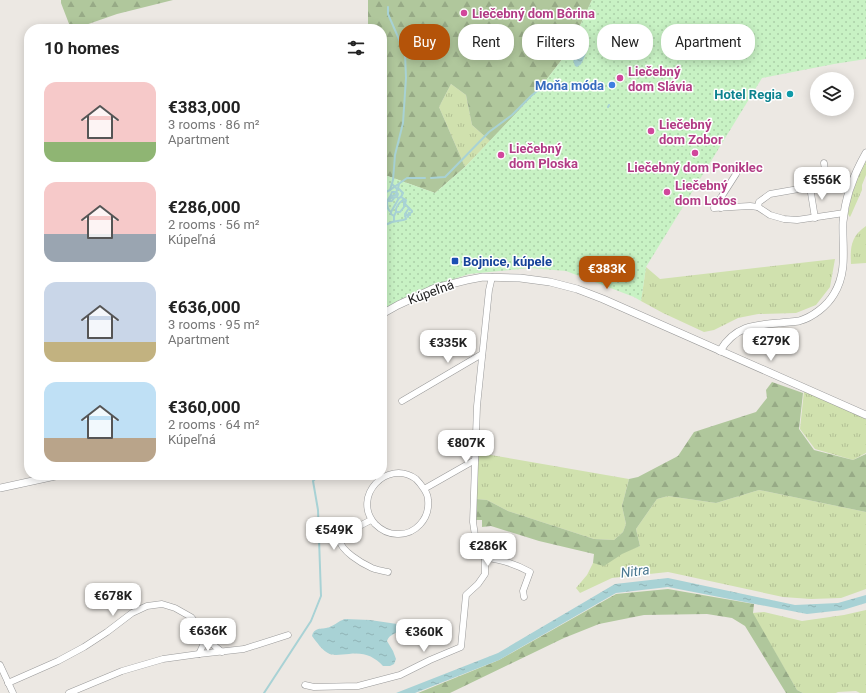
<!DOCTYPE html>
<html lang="en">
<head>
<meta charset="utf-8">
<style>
	:root { --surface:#fff; --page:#f6f6f6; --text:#222; --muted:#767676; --accent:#b45309 }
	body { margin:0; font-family:Roboto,sans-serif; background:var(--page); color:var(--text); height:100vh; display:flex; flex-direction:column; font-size:15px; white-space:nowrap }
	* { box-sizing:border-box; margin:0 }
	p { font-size:13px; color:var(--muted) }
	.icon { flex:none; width:22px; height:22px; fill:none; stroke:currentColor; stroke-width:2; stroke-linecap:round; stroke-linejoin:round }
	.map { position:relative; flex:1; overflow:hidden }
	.drawer { position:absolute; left:24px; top:24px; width:363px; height:456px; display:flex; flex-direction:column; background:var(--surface); border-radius:16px; box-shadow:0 2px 10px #0003 }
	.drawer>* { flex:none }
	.top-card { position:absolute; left:399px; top:24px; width:380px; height:36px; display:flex; gap:8px }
	.fabs { position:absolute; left:810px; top:72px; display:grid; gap:8px }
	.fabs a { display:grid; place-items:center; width:44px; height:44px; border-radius:50%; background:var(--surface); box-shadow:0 2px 10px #0003; font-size:20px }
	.price { position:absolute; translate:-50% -34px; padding:0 9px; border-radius:8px; background:#fff; color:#222; font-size:13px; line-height:26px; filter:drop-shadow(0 1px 2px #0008) }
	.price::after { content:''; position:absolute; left:50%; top:24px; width:12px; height:9px; margin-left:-6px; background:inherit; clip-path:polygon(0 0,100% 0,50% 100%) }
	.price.on { background:var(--accent); color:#fff }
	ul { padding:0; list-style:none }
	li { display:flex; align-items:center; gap:12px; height:100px; padding:0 20px }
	li span { display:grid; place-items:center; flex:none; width:112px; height:80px; border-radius:12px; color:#555 }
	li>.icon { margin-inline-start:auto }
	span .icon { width:48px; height:48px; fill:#fffc; stroke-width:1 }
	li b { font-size:17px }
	h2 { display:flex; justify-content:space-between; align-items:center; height:48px; padding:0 20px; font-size:17px }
	.chip { padding:0 14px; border-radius:16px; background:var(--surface); box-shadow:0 2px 10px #0003; font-size:14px; line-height:36px }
	.chip.on { background:var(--accent); color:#fff }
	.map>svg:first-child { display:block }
	.grass { fill:url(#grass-tufts) }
	.forest { fill:url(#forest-firs) }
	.park { fill:url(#park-dots) }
	.water { fill:url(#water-ripples) }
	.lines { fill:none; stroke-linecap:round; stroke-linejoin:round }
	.stream { stroke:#a8d2d5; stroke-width:2 }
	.minor-casing { stroke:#999; stroke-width:7 }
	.tertiary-casing { stroke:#999; stroke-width:8 }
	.minor { stroke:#fff; stroke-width:6 }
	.tertiary { stroke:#fff; stroke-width:7 }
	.hotel-dot { fill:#d1479c; stroke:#fff; stroke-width:1.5 }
	.shop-dot { fill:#3f7fe0; stroke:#fff; stroke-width:1.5 }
	.culture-dot { fill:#0f9aa8; stroke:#fff; stroke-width:1.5 }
	.transit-dot { fill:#1a4fb4; stroke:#fff; stroke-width:1.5 }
	.labels { text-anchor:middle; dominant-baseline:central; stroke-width:3; stroke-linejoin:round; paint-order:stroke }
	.hotel-label { font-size:13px; font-weight:bold; fill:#b23c85; stroke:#fff; text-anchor:start }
	.shop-label { font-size:13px; font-weight:bold; fill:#366cbe; stroke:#fff; text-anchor:end }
	.culture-label { font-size:13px; font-weight:bold; fill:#0d838f; stroke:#fff; text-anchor:end }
	.transit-label { font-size:13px; font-weight:bold; fill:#164399; stroke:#fff; text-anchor:start }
	.street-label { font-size:13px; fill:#1c1c1c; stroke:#fff }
	.water-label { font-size:14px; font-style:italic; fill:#4d7a92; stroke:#fff }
</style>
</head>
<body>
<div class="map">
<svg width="866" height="693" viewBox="0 0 866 693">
	<defs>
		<pattern id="grass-tufts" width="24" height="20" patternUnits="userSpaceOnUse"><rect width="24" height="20" fill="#d0e1ae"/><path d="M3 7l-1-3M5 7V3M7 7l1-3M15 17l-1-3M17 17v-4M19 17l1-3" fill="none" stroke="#b2c095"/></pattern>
		<pattern id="forest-firs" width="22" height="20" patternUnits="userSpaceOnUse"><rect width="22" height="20" fill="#b0c79c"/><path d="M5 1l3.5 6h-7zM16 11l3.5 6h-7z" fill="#97aa86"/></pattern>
		<pattern id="park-dots" width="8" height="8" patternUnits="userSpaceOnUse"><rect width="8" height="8" fill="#c8f2c4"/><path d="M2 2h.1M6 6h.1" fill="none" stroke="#abcfa8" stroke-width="1.8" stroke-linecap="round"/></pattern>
		<pattern id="water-ripples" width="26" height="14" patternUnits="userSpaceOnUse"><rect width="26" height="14" fill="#a8d2d5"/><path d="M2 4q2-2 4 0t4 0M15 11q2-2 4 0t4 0" fill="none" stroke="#90b4b6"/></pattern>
	</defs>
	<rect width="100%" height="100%" fill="#ece8e3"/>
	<g class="grass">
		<polygon points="451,84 466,95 472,125 490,141 465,167 439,107"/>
		<polygon points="866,161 866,175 862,185 862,190 851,215 850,217 849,216 848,214 851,197 859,174"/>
		<path d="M866,226V263L851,264C850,247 851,236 866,226Z"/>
		<polygon points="835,259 830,287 816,305 796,313 758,314 738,318 714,330 704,332 663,313 641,301 646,267 660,279"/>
		<polygon points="804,391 866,419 866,453 853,460 815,449 800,429"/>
		<polygon points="479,453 629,479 622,506 626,524 623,532 614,540 594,539 508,511 487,500 476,499"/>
		<polygon points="759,490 866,512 866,589 841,598 811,599 783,597 668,572 612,578 580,593 576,588 587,575 593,563 640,546 636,529 657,499 668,496 716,503"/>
		<polygon points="866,610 866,693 860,693 856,691 838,692 836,693 803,693 797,690 752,613 764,612 802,621 844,615"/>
	</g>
	<g class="forest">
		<polygon points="61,0 173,0 117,14 74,29 71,29 61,3"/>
		<polygon points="368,0 592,0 567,53 540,88 490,141 472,125 466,95 451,84 439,107 465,167 435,193 382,174 382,29 368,29"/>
		<polygon points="772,382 803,393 799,429 814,450 853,460 866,454 866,512 759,490 716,503 668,496 657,499 636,529 640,546 622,554 604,566 593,563 594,554 539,541 491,526 482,527 482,520 476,520 476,499 487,500 508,511 594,539 614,540 623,532 626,524 622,506 629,479 638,477 678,456 694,432 756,412 767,398 766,390"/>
		<polygon points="668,589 754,604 753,613 797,690 803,693 786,693 745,626 732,618 707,614 644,615 599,624 564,638 450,693 418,693 499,660 616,594"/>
	</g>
	<polygon class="park" points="592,0 866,0 866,59 834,64 762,78 646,267 641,301 634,297 566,271 530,268 469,274 415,292 382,310 382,174 435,193 465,167 540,88 567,53"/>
	<g class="water">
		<path d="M582,42L587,43C590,49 587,50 585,56C582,61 583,64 577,67L575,66C571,57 573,46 582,42Z"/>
		<polygon points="668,578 795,605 838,603 866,595 866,603 843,610 807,614 668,587 616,593 499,660 415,693 396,693 498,653 615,584"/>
		<path d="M345,619L370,620L397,624L401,628C397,634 389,634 387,641L393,651L396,659L394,664L390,666H383C374,656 363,652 349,654C343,654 335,656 330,654C323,652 316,641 312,636C313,633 313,632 316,630C319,628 322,629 326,628C333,627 338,621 345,619Z"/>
	</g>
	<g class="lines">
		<g class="stream">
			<polyline points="388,7 388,14 405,53 406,78 403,123 395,155 393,180 390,190"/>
			<polyline points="608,107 609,105"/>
			<polyline points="431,178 445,177 450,172 489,132 512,115 531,96 537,91 546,88"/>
			<polyline points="382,194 390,190 407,178 425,178"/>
			<polyline points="382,200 384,200 385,198 386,192"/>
			<polyline points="389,200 391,198 397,197 398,194 396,192 392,192 391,195"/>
			<polyline points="387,201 391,195 392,196 396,195 397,189 392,184"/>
			<path d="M391,212C387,210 387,205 387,201H392L394,198"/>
			<path d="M396,212C395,207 400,202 404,199"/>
			<polyline points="394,216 396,212 400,212 404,207 404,201"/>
			<polyline points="405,216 412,212 412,211 409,208"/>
			<polyline points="408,217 408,215 410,215 409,213"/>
			<polyline points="394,221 394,216 391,214 391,212 399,198 401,197"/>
			<polyline points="383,226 392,222 403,220 406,219 405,214 409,208 405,204 406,200 401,197 403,193 398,188 399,184"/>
			<polyline points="264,693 311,621 321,596 318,510 313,481 319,475"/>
		</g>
		<g class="minor-casing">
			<g id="minor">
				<polyline points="810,187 815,218"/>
				<polyline points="758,207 759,202 770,194 827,184 824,163"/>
				<polyline points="714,208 750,206 758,207 770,215 784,219 797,220 844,213"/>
				<polyline points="721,208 720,199 736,174"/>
				<path d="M492,277L489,290L477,406L473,522L477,549L485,558C501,559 515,564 530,572L523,591L524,597"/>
				<polyline points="402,401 482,354"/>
				<path d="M424,489C426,492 428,497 428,500C430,519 415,535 397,534C388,534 381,530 375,524C351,497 387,458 416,479C419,482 422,486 424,489L475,460"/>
				<path d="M371,520L342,535L339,539C341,551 361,563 372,568C377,570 383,571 388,572"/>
				<polyline points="199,654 206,639"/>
				<polyline points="0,665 13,693"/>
				<polyline points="8,683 58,661 84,647 107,632 132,613 147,606 162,604 175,608 191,617 200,628 206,639 222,652"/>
				<polyline points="305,685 314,687 358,686 400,675 430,660 461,647 466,595 478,584 485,574 485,558"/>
				<polyline points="69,693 122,671 163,659 199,654 244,649 288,635"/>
			</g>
		</g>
		<g class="tertiary-casing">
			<g id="tertiary">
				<polyline points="382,314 398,305 435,288 467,280 483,277 520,278 550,282 577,289 603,299 866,415"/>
				<path d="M720,351C735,326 754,325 780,323C786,322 793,322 799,321C813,317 827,306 834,294C848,271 842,247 843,222C845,198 854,174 866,153"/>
				<polyline points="0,488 60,475"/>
			</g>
		</g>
		<use href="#minor" class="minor"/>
		<use href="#tertiary" class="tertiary"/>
	</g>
	<g class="hotel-dot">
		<circle cx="464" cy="13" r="4"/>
		<circle cx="620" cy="78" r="4"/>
		<circle cx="651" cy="131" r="4"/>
		<circle cx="695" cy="153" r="4"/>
		<circle cx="501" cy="155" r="4"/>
		<circle cx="667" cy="192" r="4"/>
	</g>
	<circle class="shop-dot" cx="612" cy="85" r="4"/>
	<circle class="culture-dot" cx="790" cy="94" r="4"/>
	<rect class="transit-dot" x="451" y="257" width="8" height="8" rx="2"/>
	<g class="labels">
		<g class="hotel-label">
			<text x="472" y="13">Liečebný dom Bôrina</text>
			<text x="628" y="71">Liečebný<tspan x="628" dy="15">dom Slávia</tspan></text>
			<text x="659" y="124">Liečebný<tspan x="659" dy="15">dom Zobor</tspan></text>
			<text x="509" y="148">Liečebný<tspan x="509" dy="15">dom Ploska</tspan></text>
			<text x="695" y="167" text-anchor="middle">Liečebný dom Poniklec</text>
			<text x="675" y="185">Liečebný<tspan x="675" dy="15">dom Lotos</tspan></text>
		</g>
		<g class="shop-label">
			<text x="604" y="85">Moňa móda</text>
		</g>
		<g class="culture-label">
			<text x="782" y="94">Hotel Regia</text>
		</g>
		<g class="transit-label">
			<text x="463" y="261">Bojnice, kúpele</text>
		</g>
		<g class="street-label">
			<text transform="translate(431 292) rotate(-20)">Kúpeľná</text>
		</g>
		<g class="water-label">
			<text transform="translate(635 571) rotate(-7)">Nitra</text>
		</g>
	</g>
</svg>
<div class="fabs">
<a><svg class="icon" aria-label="layers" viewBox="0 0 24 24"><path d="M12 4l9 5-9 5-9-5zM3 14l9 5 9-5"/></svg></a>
</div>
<b class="price" style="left:822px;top:201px">€556K</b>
<b class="price on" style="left:607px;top:290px">€383K</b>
<b class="price" style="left:771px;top:362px">€279K</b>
<b class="price" style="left:448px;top:364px">€335K</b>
<b class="price" style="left:466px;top:464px">€807K</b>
<b class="price" style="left:334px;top:551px">€549K</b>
<b class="price" style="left:488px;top:567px">€286K</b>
<b class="price" style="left:113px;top:617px">€678K</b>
<b class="price" style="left:208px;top:652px">€636K</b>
<b class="price" style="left:424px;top:653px">€360K</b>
<div class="top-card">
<a class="chip on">Buy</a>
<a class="chip">Rent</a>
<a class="chip">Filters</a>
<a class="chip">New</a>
<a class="chip">Apartment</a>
</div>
<section class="drawer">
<h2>10 homes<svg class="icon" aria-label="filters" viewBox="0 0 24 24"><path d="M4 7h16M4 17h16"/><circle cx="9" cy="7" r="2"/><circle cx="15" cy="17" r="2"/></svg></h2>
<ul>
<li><span style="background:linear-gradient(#f6c9c9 75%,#8fb573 0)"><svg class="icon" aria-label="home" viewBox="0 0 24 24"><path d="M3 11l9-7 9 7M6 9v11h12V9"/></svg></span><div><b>€383,000</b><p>3 rooms · 86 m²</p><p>Apartment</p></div></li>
<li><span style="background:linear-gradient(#f6c9c9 65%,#9aa5b1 0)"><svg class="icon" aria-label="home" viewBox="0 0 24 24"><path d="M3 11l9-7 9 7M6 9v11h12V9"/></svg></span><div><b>€286,000</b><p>2 rooms · 56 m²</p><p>Kúpeľná</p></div></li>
<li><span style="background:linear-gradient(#c9d6e8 75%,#c2b280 0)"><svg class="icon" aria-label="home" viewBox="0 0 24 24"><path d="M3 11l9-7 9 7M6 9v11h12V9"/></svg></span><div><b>€636,000</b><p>3 rooms · 95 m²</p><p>Apartment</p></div></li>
<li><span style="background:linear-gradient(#bfe0f5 70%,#b9a48a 0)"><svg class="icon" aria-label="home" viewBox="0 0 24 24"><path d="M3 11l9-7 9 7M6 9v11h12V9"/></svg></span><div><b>€360,000</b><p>2 rooms · 64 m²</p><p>Kúpeľná</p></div></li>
</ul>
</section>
</div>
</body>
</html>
